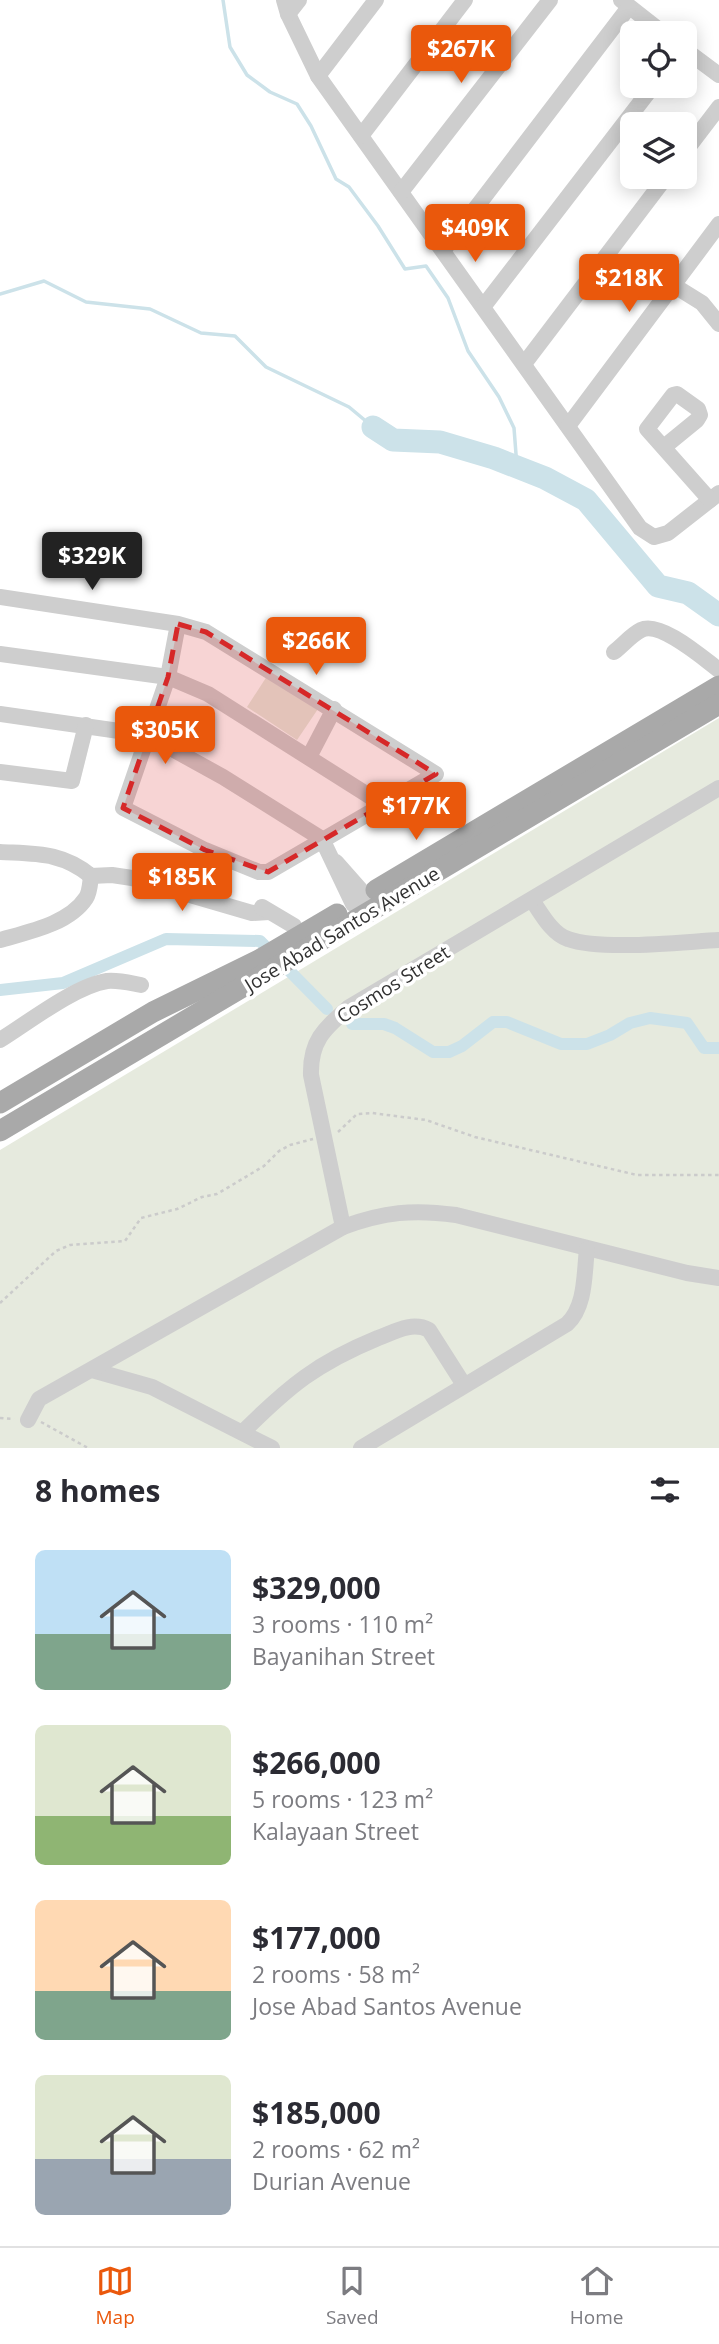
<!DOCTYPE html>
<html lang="en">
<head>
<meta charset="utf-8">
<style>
	:root { --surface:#fff; --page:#f2f2f3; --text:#2b2b33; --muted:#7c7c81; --line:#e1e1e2; --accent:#ea580c }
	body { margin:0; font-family:"Open Sans",sans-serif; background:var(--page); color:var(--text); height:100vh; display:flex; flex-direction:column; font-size:26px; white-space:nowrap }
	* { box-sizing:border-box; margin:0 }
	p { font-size:23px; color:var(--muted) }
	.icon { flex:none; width:38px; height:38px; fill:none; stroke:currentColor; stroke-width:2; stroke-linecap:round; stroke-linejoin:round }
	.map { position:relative; height:1448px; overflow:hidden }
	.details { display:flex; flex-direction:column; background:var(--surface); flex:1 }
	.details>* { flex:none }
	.controls { position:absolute; left:620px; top:21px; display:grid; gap:14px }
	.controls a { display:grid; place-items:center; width:77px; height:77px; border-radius:10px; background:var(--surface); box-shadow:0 4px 18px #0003; font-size:35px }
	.price { position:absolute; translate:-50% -60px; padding:0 16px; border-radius:7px; background:var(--accent); color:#fff; font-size:23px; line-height:46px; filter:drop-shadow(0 2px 4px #0008) }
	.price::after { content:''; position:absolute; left:50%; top:42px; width:21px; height:16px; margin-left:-10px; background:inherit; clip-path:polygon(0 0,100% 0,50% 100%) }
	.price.current { background:#222; color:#fff }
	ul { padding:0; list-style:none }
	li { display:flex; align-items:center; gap:21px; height:175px; padding:0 35px }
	li span { display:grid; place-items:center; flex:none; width:196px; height:140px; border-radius:10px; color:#555 }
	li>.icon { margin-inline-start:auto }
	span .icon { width:84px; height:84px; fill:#fffc; stroke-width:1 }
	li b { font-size:30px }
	h2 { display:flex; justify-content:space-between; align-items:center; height:84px; padding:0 35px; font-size:30px }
	.menu { display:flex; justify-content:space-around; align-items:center; height:98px; border-top:2px solid var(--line); background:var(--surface); font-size:19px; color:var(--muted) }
	.menu a { display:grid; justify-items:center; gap:4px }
	.menu .current { color:var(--accent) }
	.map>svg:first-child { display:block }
	.green { fill:#e6eade }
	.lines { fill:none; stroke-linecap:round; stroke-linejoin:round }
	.stream { stroke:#cce2e9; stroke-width:3.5 }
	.canal { stroke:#cce2e9; stroke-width:12 }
	.river { stroke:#cce2e9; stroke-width:23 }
	.path { stroke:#cbcbcb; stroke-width:2.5; stroke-dasharray:3.5 3.5; stroke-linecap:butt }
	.minor { stroke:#cecece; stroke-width:16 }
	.major { stroke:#a9a9a9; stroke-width:21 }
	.marked { fill:#d62828; fill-opacity:0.2; stroke:#d62828; stroke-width:5; stroke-dasharray:14 9; stroke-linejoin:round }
	.labels { text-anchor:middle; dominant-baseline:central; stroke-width:7; stroke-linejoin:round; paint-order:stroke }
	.street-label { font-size:19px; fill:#313131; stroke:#fff }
</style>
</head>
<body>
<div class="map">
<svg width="719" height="1448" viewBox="0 0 719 1448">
	<rect width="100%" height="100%" fill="#fff"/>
	<g class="green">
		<polygon points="269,673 320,706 297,740 247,707"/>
		<polygon points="719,718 719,1448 0,1448 0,1150"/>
	</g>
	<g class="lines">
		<g class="stream">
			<polyline points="223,0 230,47 247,75 270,92 297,104 311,126 336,179 349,187 378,226 405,269 426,266 448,298 468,351 499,397 514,428 517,467"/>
			<polyline points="0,294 44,281 86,302 150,309 201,333 235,336 266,367 349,407 373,427"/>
		</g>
		<g class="canal">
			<polyline points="0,990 63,983 166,939 260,941 327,1009"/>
			<polyline points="352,1024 384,1024 395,1028 433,1052 449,1052 462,1046 493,1022 507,1022 561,1044 587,1044 610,1035 630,1023 650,1018 687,1023 704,1048 719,1048"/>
		</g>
		<polyline class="river" points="373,427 393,440 440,442 494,458 545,478 586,500 658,586 688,593 719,615"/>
		<g class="path">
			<polyline points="338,1132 357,1114 372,1113 426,1120 475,1137 637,1175 719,1175"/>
			<polyline points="0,1303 56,1251 70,1245 125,1241 141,1218 177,1209 202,1197 217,1194 264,1166 279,1151 290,1145 313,1139"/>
			<polyline points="0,1418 14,1419"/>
			<polyline points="41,1422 88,1448"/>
		</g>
		<g class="minor">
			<polyline points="284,0 288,14 318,76 640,528 654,537 668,533 719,493"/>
			<polyline points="621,0 663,33"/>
			<polyline points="288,14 299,0"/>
			<polyline points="684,49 719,75"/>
			<polyline points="318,76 376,0"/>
			<polyline points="361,136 465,0"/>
			<polyline points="684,153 719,107"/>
			<polyline points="401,192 550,0"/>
			<polyline points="443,251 629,7"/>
			<polyline points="673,285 702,303 719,324"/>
			<polyline points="483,307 653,86"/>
			<polyline points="524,364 666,177"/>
			<polyline points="568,426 719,224"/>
			<polyline points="664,447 697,420 700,415 698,409 677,394 673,395 647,429 710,500"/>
			<polyline points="0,597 178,624 206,632 436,774 268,872 259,872 205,850 123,808 168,677 178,624"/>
			<path d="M614,652C623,645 631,635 641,630C660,620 704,659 719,670"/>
			<polyline points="0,654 168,677 208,694 382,804"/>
			<polyline points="0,714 147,735 223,777 322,839 353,904 368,911"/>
			<polyline points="309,757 334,709"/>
			<polyline points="0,772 72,781 86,725"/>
			<path d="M0,852C36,854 62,852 91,876L112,875L132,878L252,913L269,912"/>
			<polyline points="336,862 366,896 368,911"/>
			<path d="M532,900C541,913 552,934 568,939C602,951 681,942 719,940"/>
			<polyline points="262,907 294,926 304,944"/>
			<path d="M0,940C28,932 69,924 86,898C90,892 90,883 91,876"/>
			<path d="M0,1040C29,1022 75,986 107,981C119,980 130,983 141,985"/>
			<path d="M343,1227L311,1075C310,1041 324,1029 348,1008L719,788"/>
			<polyline points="92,1370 152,1387 272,1448"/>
			<path d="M28,1420L39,1399L343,1227C384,1212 413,1209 456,1215L687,1273L719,1278"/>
			<path d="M243,1432C289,1386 317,1363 378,1338C394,1332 412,1321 429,1330L464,1385"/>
			<path d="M361,1448L567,1324C586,1306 584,1274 587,1249"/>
		</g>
		<g class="major">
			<polyline points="376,890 719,686"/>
			<polyline points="0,1103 153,1012 259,960 337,914"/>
			<polyline points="0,1131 719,704"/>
		</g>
	</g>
	<path class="marked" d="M178,624L206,632L436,774L268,872L205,850L123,808L168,677Z"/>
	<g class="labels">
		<g class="street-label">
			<text transform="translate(342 929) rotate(-31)">Jose Abad Santos Avenue</text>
			<text transform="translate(393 984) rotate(-32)">Cosmos Street</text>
		</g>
	</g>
</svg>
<div class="controls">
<a><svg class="icon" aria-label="locate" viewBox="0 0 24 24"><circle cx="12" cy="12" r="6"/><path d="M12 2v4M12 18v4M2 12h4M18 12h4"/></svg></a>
<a><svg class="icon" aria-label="layers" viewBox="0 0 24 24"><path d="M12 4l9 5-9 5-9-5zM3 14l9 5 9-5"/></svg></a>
</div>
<b class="price" style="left:461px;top:85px">$267K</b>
<b class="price" style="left:475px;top:264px">$409K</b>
<b class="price" style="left:629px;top:314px">$218K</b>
<b class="price current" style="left:92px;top:592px">$329K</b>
<b class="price" style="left:316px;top:677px">$266K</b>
<b class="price" style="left:165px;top:766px">$305K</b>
<b class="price" style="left:416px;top:842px">$177K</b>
<b class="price" style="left:182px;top:913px">$185K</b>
</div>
<section class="details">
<h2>8 homes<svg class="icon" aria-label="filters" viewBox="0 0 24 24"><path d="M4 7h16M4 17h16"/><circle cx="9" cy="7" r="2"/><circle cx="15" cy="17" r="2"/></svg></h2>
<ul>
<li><span style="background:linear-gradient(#bfe0f5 60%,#7fa58c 0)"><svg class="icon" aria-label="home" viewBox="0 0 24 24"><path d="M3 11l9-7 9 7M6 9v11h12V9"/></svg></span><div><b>$329,000</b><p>3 rooms · 110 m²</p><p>Bayanihan Street</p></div></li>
<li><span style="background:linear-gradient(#dfe7d0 65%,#8fb573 0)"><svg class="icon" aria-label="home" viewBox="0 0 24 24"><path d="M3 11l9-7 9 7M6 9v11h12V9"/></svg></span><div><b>$266,000</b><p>5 rooms · 123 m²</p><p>Kalayaan Street</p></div></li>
<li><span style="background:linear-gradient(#ffd9b3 65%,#7fa58c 0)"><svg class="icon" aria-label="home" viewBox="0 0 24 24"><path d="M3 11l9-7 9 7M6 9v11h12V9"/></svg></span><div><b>$177,000</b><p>2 rooms · 58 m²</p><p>Jose Abad Santos Avenue</p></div></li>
<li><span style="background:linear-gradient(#dfe7d0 60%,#9aa5b1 0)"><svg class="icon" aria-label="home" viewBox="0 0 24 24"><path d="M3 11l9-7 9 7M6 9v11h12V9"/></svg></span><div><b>$185,000</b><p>2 rooms · 62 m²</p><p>Durian Avenue</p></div></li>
</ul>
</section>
<nav class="menu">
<a class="current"><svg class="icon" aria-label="map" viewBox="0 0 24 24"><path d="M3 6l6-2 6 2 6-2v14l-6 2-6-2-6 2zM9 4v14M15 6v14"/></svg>Map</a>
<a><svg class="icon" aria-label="saved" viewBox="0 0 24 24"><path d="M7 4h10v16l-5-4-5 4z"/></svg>Saved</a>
<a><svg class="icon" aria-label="home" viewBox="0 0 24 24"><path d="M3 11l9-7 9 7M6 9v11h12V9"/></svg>Home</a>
</nav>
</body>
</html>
